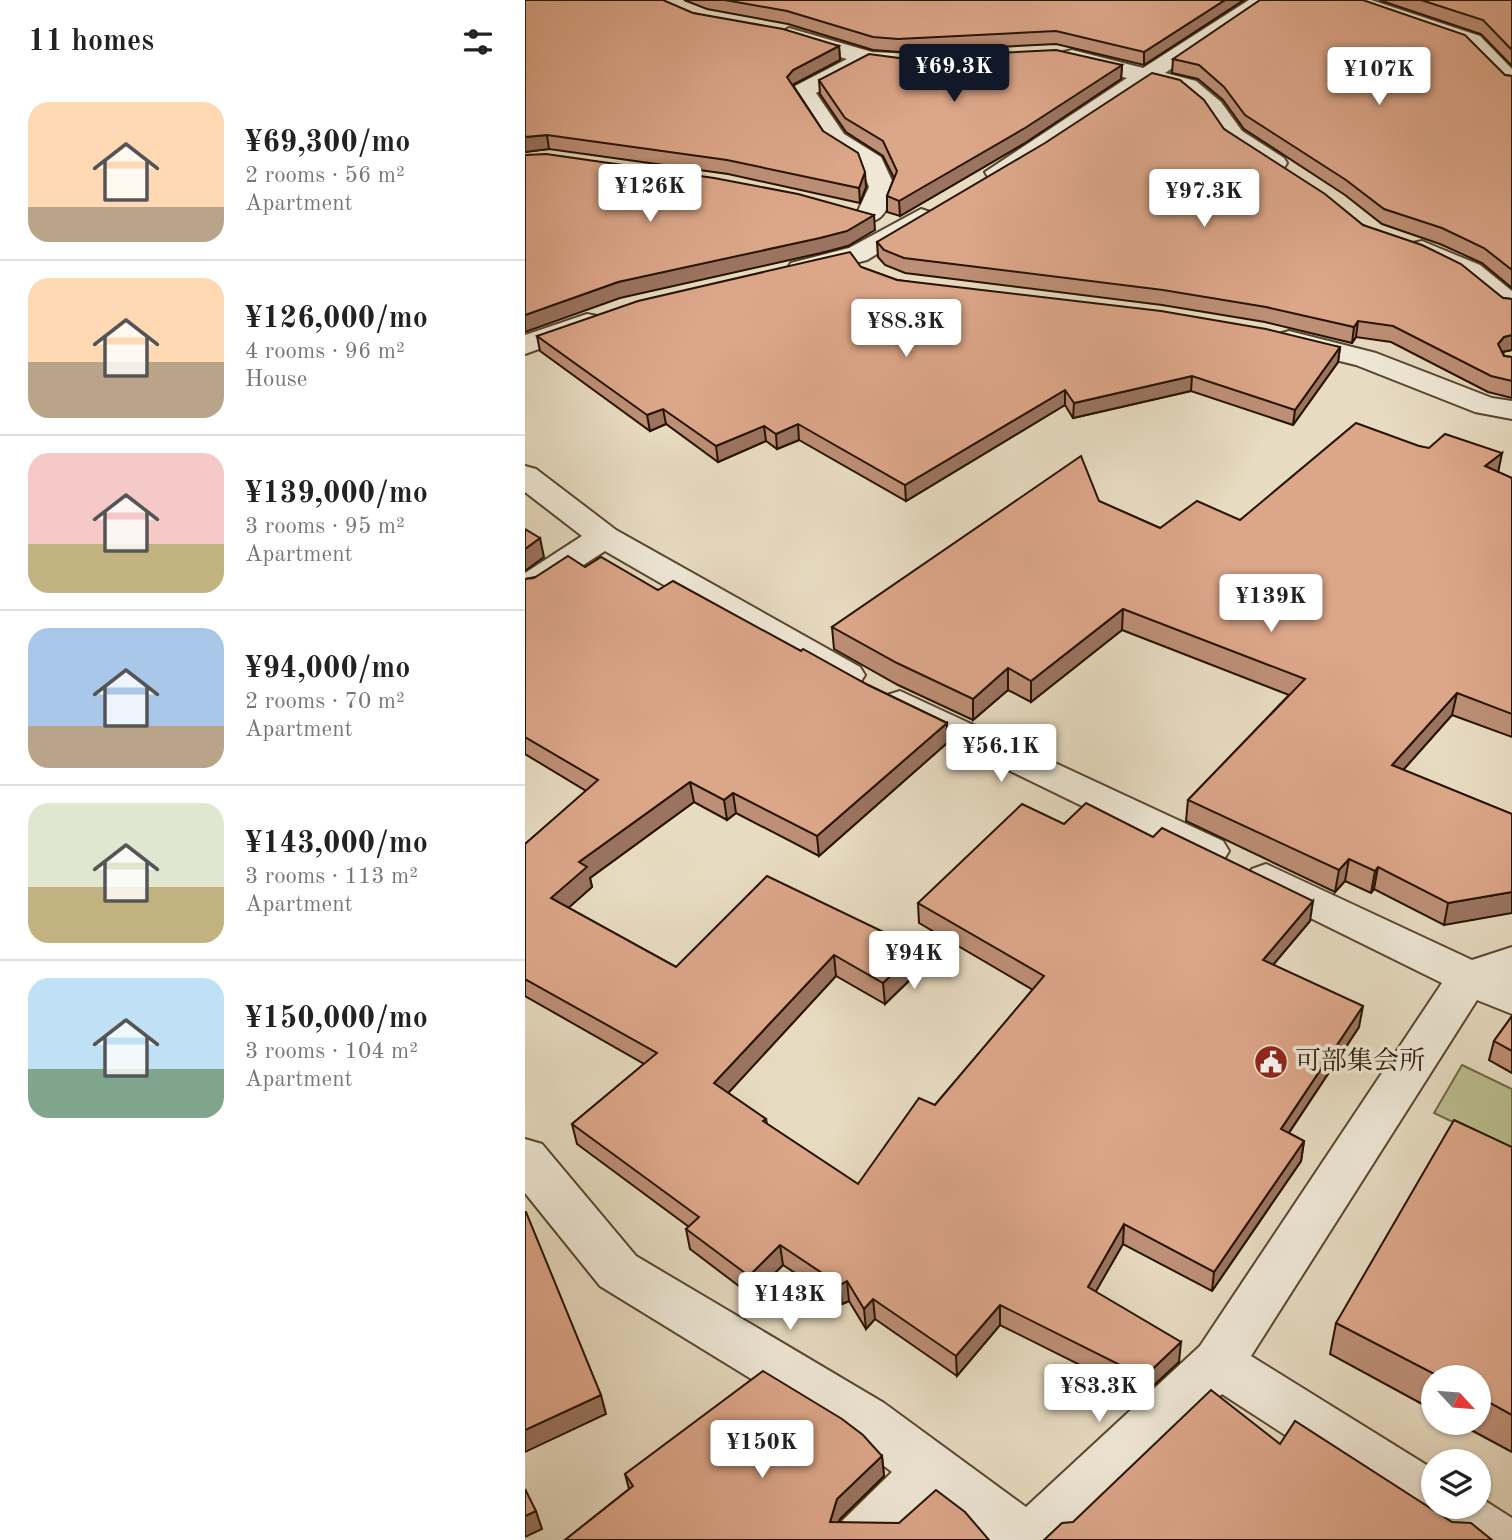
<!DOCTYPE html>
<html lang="en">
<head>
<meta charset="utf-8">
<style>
	:root { --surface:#fff; --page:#f2f2f2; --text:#222; --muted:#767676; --line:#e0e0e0; --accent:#111827 }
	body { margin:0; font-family:"Old Standard TT","Noto Serif JP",serif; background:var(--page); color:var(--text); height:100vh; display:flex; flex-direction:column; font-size:26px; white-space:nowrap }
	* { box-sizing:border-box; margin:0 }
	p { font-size:23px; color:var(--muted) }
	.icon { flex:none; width:38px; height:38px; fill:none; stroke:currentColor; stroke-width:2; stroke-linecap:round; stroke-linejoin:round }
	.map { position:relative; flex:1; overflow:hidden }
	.drawer { display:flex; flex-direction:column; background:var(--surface); width:525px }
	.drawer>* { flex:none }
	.needle { width:46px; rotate:116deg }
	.controls { position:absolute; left:896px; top:1365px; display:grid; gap:14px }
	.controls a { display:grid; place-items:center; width:70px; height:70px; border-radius:50%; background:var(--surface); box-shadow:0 2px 5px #0004; font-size:35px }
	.price { position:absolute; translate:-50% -60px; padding:0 16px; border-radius:7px; background:#fff; color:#222; font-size:23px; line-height:46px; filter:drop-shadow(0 2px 4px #0008) }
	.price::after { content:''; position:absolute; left:50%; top:42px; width:21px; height:16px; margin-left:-10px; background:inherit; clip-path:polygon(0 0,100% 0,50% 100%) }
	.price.selected { background:var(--accent); color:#fff }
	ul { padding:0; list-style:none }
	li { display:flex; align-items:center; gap:21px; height:175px; padding:0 28px }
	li+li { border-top:2px solid var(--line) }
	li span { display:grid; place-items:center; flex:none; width:196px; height:140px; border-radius:21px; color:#555 }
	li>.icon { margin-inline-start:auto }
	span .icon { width:84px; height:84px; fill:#fffc; stroke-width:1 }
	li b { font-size:30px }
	h2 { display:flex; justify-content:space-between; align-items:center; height:84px; padding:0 28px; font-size:30px }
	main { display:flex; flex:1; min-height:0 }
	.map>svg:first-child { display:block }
	.green { fill:#babe8f; stroke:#706848; stroke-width:2 }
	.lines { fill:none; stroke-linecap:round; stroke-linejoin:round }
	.minor-casing { stroke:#574530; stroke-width:4 }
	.minor { fill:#efe8d7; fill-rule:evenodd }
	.wall { fill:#bd8f76; stroke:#271300; stroke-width:2 }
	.shaded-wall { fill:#9a7460; stroke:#271300; stroke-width:2 }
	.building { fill:#dca689; stroke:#271300; stroke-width:2 }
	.labels { text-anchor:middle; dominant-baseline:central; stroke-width:7; stroke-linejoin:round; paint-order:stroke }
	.poi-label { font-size:26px; fill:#271300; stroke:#efe8d7; text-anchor:start }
</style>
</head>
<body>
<main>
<section class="drawer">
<h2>11 homes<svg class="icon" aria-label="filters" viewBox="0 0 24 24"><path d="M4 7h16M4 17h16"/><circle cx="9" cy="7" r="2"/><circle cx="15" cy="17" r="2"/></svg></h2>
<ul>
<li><span style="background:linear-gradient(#ffd9b3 75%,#b9a48a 0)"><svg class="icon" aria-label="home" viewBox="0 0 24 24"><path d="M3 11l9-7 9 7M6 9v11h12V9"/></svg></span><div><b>¥69,300/mo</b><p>2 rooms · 56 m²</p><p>Apartment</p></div></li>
<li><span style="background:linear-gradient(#ffd9b3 60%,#b9a48a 0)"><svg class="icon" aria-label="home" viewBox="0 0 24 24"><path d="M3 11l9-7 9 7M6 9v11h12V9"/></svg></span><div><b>¥126,000/mo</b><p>4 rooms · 96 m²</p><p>House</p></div></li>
<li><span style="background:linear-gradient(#f6c9c9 65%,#c2b280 0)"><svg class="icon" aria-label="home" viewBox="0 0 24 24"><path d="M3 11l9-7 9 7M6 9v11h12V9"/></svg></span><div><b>¥139,000/mo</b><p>3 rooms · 95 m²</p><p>Apartment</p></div></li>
<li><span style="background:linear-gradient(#a9c7e8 70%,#b9a48a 0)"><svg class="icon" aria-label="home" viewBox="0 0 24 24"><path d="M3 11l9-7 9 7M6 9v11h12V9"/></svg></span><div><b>¥94,000/mo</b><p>2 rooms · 70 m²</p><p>Apartment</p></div></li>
<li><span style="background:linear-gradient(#dfe7d0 60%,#c2b280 0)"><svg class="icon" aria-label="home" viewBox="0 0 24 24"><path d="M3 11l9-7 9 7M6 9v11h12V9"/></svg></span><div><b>¥143,000/mo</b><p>3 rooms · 113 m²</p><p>Apartment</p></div></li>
<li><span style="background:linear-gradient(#bfe0f5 65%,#7fa58c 0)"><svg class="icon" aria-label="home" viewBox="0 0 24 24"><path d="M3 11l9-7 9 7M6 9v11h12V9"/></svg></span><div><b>¥150,000/mo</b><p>3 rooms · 104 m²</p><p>Apartment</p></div></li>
</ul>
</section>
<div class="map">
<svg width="987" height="1540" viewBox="0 0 987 1540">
	<rect width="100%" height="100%" fill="#e7dbc1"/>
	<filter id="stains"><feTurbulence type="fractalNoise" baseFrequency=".00286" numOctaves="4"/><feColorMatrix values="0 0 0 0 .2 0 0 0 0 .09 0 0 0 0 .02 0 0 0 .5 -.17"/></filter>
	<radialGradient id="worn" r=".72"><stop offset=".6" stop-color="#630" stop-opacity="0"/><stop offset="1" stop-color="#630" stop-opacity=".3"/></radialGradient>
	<polygon class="green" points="937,1065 987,1089 987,1150 909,1113"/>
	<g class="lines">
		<g class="minor-casing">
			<g id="minor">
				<polygon points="724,0 748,0 640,73 671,81 696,102 717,131 759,158 762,163 759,168 741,168 699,141 680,112 655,91 625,83 481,177 463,177 460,172 602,78 539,62 536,57 539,52 547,50 618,68"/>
				<polygon points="815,0 846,0 955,36 987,69 987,89 979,87 939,46 818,4"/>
				<path d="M264,28L347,52L389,54L400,61L389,68L344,65L291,93L319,134L356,157L370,187C363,206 359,227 335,220L331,215L344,187L336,166L301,144L266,91L270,86L322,59L256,40L253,35Z"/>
				<polygon points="396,209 405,212 409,217 405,222 342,260 276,277 266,275 262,269 266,263 324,248"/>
				<polygon points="897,241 955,265 987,291 987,313 977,311 935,277 888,255 884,249 888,243"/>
				<polygon points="62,314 72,316 76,322 72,328 0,354 0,335"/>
				<polygon points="764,331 851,353 967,398 987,401 987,419 950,412 831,365 754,346 750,340 754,334"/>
				<polygon points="0,466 11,469 91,530 335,667 340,675 335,683 322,686 309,683 80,551 12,595 0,598 0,573 57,536 0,492"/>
				<polygon points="375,691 698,841 704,851 698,861 684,865 670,861 362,711 357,703 362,695"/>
				<polygon points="741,864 947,960 987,947 987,1014 952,1000 726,1356 908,1469 908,1507 954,1507 954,1497 987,1518 987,1540 922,1540 697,1394 545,1540 455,1540 410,1505 376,1540 309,1540 317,1521 367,1472 321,1437 75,1286 0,1193 0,1139 17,1144 111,1256 359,1403 501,1507 675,1346 917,983 727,889 721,879 727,869"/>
			</g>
		</g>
		<use href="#minor" class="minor"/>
	</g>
	<g class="wall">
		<polygon points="159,0 719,0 619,65 531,44 374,52 348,50 263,24 182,9"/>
		<polygon points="854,0 987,0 987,66 956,34"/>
		<polygon points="168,13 314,46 315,60 268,85 298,131 341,187 335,203 203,174 24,149 0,152"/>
		<polygon points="374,58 597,65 596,79 500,143 375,216 362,212 362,196 369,178 358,156 321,132 295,94 294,80"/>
		<polygon points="648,59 980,75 987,76 987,288 957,263 915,244 857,224 820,195 719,129 698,100 673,79 647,73"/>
		<polygon points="699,129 838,225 978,298 987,299 987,350 978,352 979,356 987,357 987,398 963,392 866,342 831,337 827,343 740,322 637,305 380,273 360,265 353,257 352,242"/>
		<polygon points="336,267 372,280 815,347 813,362 768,425 666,391 548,418 540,405 381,501 274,440 252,449 241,441 193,462 141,424 125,431 15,351 12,336"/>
		<polygon points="894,446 973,472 987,478 987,737 927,715 878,770 987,814 919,925 849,889 846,893 820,881 810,892 661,821 663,800 764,695 597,630 506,702 483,690 448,720 373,685 309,649 307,627 574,501 635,528 715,520"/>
		<polygon points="60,567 133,590 276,651 343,685 422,723 422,743 294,856 211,813 202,820 169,802 65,878 67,887 43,908 151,967 394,949 396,969 360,1004 311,976 203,1093 241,1119 242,1124 333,1184 410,1105 508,990 394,923 393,903 539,824 785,921 748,965 834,1027 764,1133 779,1141 776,1161 687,1291 598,1244 570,1292 654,1362 617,1396 475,1325 432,1376 350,1319 341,1329 324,1301 317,1304 258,1265 227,1296 165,1249 161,1229 164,1227 52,1144 47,1124 119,1064 0,996 0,844 61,791 0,754 0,579"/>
		<polygon points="987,1016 987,1073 964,1060 969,1041"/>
		<polygon points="987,1147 987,1452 933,1423 954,1423 954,1377 908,1377 908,1410 805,1354 811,1323"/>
		<polygon points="357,1456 359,1476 315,1519 314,1522 464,1540 40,1540 104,1489 100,1474"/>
	</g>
	<g class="shaded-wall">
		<polygon points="700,0 719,0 619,65 619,52"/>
		<polygon points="314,46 315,60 269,84 263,91 262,77 268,70"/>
		<polygon points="597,65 596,79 500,143 375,216 374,201"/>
		<polygon points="22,135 24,149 0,152 0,137"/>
		<polygon points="340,172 341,187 335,203 334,188"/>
		<polygon points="349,215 350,230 323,246 296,253 95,298 0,332 0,315 93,282"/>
		<polygon points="833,321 831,337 827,343 829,327"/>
		<polygon points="987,335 987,350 976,352 973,344 979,337"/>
		<polygon points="815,347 813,362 768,425 770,410"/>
		<polygon points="667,376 666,391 548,418 549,403"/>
		<polygon points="540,390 540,405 381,501 380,485"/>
		<polygon points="138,409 141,424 125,431 122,415"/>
		<polygon points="273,424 274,440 252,449 251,434"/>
		<polygon points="239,426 241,441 193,462 191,446"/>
		<polygon points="977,453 973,473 960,466"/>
		<polygon points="15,538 19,557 0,571 0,549"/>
		<polygon points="598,609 597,630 506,702 506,681"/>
		<polygon points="483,668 483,690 448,720 448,699"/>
		<polygon points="932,693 927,715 863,787 867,765"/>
		<polygon points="422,723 422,743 294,856 292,836"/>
		<polygon points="165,782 169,802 65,878 67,887 31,919 26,898 54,862"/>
		<polygon points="208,793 211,813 202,820 199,800"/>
		<polygon points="824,859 820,881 810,892 814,870"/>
		<polygon points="853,867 849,889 846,893 850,871"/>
		<polygon points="987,892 987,913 919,925 923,903"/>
		<polygon points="788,901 785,921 735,980 738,960"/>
		<polygon points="394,949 396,969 360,1004 358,983"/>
		<polygon points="309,955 311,976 193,1104 189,1083"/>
		<polygon points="838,1006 834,1027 753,1149 756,1129"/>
		<polygon points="779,1141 776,1161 687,1291 689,1272"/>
		<polygon points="599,1224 598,1244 562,1307 563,1287"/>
		<polygon points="255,1245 258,1265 227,1296 224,1276"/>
		<polygon points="322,1281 324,1301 317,1304 315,1285"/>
		<polygon points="348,1299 350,1319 341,1329 339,1309"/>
		<polygon points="475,1305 475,1325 432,1376 431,1356"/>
		<polygon points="656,1342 654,1362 617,1396 619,1377"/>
		<polygon points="76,1395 81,1414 0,1452 0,1430"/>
		<polygon points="357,1456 359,1476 315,1519 308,1540 305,1522 312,1499"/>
		<polygon points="11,1511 17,1529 0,1537 0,1516"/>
	</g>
	<g class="building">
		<polygon points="0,0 138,0 168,13 258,29 314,46 268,70 262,77 298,131 333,153 340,172 334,188 202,160 22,135 0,137"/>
		<polygon points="200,0 700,0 619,52 531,31 373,39 348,37 262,11"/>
		<polygon points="735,0 838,0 940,35 980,75 987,76 987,270 959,248 917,228 859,209 821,180 720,115 699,87 674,65 648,59"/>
		<polygon points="896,0 987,0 987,50 958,20"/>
		<polygon points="531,50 597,65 500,128 374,201 362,196 372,171 358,141 320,118 294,80 344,54 374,58"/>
		<polygon points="627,73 655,80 679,100 699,129 800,194 838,225 897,245 936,264 978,298 987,299 987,335 979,337 973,344 979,356 987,357 987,381 966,376 868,326 833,321 829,327 741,307 638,290 379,258 359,250 352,242 520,143"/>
		<polygon points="21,154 189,178 273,194 349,215 322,231 295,238 93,282 0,315 0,155"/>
		<polygon points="325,252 336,267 372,280 636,311 741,329 815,347 770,410 667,376 549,403 540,390 380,485 273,424 251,434 239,426 191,446 138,409 122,415 12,336 113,301"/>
		<polygon points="831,423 894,446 904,448 920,434 977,453 960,466 987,478 987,714 932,693 867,765 987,814 987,892 923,903 853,867 850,871 824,859 814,870 663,800 780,679 598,609 506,681 483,668 448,699 372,663 307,627 556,456 574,501 635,528 672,501 715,520"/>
		<polygon points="0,529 15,538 0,549"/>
		<polygon points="43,556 60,567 76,557 133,590 148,581 276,651 278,649 343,685 422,723 292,836 208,793 199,800 165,782 54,862 62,867 26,898 151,967 242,876 394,949 358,983 309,955 189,1083 241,1119 238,1121 333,1184 394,1098 410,1105 519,976 393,903 497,804 539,824 561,803 628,837 637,828 788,901 738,960 838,1006 756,1129 779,1141 689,1272 599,1224 563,1287 656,1342 619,1377 475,1305 431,1356 348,1299 339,1309 322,1281 315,1285 255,1245 224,1276 161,1229 174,1217 47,1124 132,1053 0,979 0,844 73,780 0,737 0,579 9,578"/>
		<polygon points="987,1016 987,1051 969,1041"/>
		<polygon points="929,1120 987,1147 987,1415 954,1397 954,1377 915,1377 811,1323"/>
		<polygon points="0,1212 1,1212 76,1395 0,1430"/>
		<polygon points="238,1371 317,1419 338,1435 357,1456 312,1499 305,1522 374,1523 411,1490 440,1512 464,1540 40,1540 108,1486 100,1474"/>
		<polygon points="686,1390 755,1444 770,1421 927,1522 946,1523 967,1540 519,1540 537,1523 548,1522"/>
		<polygon points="0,1489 11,1511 0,1516"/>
	</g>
	<defs>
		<g id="civic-disc" transform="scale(1.75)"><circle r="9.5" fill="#8f2418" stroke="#efe8d7"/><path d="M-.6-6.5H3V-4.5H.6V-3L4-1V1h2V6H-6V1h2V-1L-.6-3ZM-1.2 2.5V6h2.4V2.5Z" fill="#fff"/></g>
	</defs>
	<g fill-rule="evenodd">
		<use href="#civic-disc" x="746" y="1062"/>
	</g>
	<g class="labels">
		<g class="poi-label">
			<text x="770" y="1062">可部集会所</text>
		</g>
	</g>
	<rect width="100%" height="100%" filter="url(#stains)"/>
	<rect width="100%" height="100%" fill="url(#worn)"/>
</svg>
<div class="controls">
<a><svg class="needle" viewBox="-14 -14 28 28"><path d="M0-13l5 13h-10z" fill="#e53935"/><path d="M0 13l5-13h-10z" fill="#767676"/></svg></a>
<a><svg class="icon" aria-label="layers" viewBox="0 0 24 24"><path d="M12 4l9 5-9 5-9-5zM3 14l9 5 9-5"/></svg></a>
</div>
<b class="price selected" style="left:429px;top:104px">¥69.3K</b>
<b class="price" style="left:854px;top:107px">¥107K</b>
<b class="price" style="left:125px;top:224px">¥126K</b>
<b class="price" style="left:679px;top:229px">¥97.3K</b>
<b class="price" style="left:381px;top:359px">¥88.3K</b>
<b class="price" style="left:746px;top:634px">¥139K</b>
<b class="price" style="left:476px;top:784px">¥56.1K</b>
<b class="price" style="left:389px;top:991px">¥94K</b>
<b class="price" style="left:265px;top:1332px">¥143K</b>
<b class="price" style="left:574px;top:1424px">¥83.3K</b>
<b class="price" style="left:237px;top:1480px">¥150K</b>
</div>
</main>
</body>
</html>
